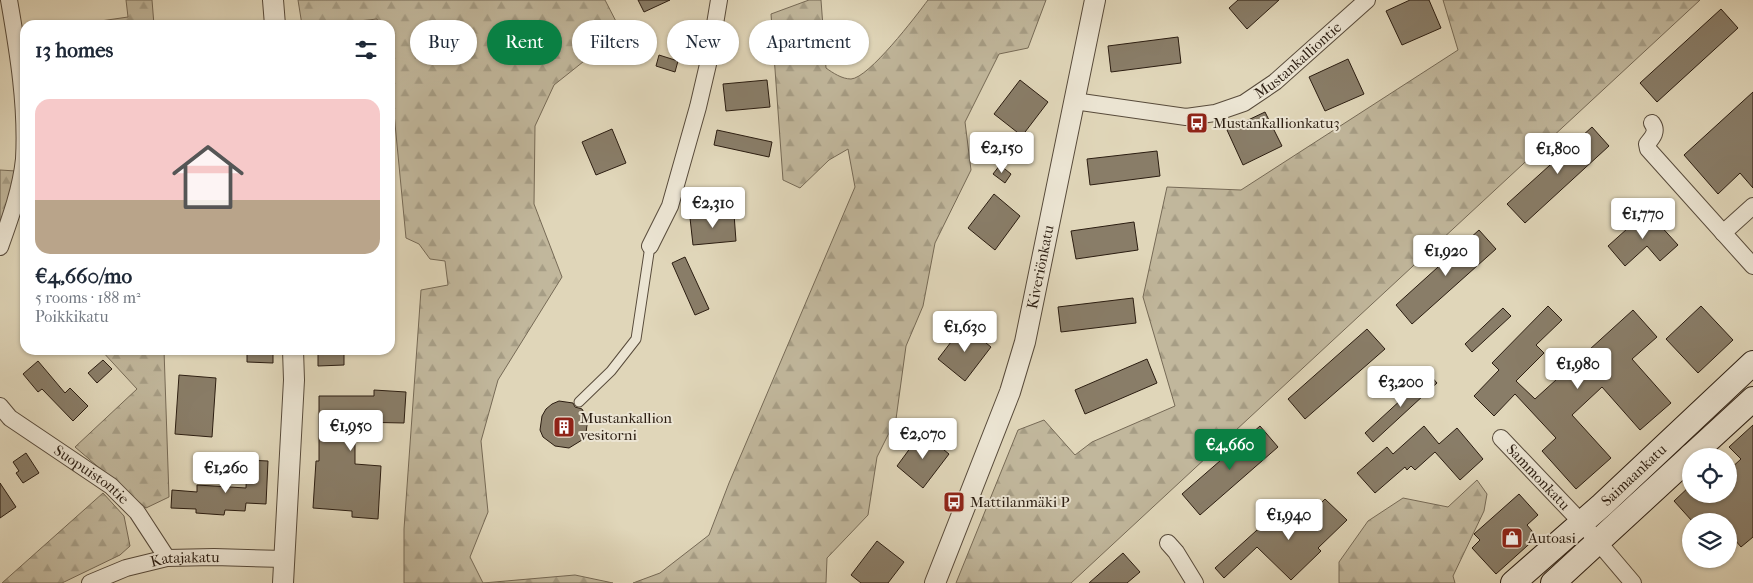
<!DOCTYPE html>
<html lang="en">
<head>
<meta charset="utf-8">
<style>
	:root { --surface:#fff; --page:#f6f6f7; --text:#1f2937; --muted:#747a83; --line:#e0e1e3; --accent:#0b8043 }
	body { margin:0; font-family:"IM FELL French Canon",serif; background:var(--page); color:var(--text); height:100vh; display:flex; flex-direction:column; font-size:19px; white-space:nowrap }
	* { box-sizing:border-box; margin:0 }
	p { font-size:16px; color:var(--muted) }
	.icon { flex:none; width:28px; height:28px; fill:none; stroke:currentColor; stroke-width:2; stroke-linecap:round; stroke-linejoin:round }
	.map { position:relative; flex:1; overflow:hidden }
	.side { position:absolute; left:20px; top:20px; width:375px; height:335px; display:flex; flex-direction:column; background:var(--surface); border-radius:15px; box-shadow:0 1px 4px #0004 }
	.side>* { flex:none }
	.top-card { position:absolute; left:410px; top:20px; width:475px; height:45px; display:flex; gap:10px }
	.tools { position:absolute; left:1682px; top:448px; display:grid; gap:10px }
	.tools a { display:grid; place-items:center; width:55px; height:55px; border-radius:50%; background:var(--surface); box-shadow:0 1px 4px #0004; font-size:25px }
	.price { position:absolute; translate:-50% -42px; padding:0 11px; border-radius:5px; background:#fff; color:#222; font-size:16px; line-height:32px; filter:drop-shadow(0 1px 2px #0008) }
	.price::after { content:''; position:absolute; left:50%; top:30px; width:15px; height:11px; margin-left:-8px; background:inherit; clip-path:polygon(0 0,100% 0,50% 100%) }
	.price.selected { background:var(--accent); color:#fff }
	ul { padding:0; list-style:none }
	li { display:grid; align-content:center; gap:10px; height:265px; padding:0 15px }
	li+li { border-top:1px solid var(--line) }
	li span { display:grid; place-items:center; height:155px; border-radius:15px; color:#555 }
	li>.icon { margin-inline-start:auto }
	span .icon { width:90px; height:90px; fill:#fffc; stroke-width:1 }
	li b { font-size:21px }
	h2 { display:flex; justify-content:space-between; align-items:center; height:60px; padding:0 15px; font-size:21px }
	.pill { padding:0 18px; border-radius:22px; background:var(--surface); box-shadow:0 1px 4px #0004; font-size:18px; line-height:45px }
	.pill.selected { background:var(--accent); color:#fff }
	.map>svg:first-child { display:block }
	.forest { fill:url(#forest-firs); stroke:#766a56 }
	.building { fill:#897d68; stroke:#2b1d11 }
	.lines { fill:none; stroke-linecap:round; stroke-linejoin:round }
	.service-casing { stroke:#584b3b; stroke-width:11 }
	.minor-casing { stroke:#584b3b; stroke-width:18 }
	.tertiary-casing { stroke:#584b3b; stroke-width:22 }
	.secondary-casing { stroke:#2b1d11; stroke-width:26 }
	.service { stroke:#ebe4d2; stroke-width:9 }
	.minor { stroke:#ebe4d2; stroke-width:16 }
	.tertiary { stroke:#ebe4d2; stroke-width:20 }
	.secondary { stroke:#ebe4d2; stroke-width:24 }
	.labels { text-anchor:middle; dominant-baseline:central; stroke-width:4; stroke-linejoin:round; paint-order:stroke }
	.street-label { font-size:15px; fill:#2b1d11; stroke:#ebe4d2 }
	.poi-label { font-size:15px; fill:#2b1d11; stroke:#ebe4d2; text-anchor:start }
</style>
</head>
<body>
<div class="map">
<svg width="1753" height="583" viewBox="0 0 1753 583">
	<defs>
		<pattern id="forest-firs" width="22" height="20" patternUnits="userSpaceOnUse" patternTransform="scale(1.25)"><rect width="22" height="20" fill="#c1b79c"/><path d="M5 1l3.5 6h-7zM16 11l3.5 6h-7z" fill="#a69d85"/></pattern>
	</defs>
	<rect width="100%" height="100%" fill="#e0d6b9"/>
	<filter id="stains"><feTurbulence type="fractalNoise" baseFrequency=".004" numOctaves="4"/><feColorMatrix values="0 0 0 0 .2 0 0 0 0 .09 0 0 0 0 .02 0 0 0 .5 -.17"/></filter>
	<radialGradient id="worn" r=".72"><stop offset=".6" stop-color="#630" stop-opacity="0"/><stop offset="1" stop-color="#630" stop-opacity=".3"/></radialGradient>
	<g class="forest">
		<polygon points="126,0 152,0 154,25 73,25 128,17"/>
		<polygon points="298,0 605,0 622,33 603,46 554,85 535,126 534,204 562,277 498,380 481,441 488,512 470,557 483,583 575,575 613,583 404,583 404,529 421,290 448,285 445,261 430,259 419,244 406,238 393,103 390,87 390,25 379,25 377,19 322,25 302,25"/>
		<path d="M809,0H821L826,68C833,73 842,79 851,79C869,78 916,16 928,0H1046L1028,48L999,54L965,122L971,170L935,243L923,306L906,346L896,419L877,457L868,515L827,558L826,583H633L660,573L709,535L729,483L855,187L848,149L829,160L800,188L783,180L771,14Z"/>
		<polygon points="1443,0 1700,0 1071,583 956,583 1018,430 1044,420 1075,455 1092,442 1175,406 1143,297 1167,187 1241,190 1458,50"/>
		<polygon points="0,170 16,171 6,213 0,224"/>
		<polygon points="101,350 164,350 169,497 146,508 75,447 137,389"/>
		<polygon points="1477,480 1487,494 1484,511 1453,576 1455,583 1339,583 1339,562 1368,521 1403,498 1448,507"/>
		<polygon points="103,493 124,516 130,546 120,555 62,583 2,583"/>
	</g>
	<g class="building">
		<polygon points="638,0 670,0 644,12"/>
		<polygon points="1238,0 1279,0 1247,29 1229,8"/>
		<polygon points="1410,0 1429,0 1441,28 1402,45 1386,11"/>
		<polygon points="1721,9 1738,28 1657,102 1640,83"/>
		<polygon points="1178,37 1181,63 1111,72 1108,46"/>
		<polygon points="659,55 678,61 675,72 656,66"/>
		<polygon points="1348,59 1364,94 1325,111 1309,77"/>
		<polygon points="767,80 770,107 726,111 723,84"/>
		<polygon points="1020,80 1048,102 1022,136 994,114"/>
		<polygon points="1753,92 1753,188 1740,173 1718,194 1684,155"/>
		<polygon points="1265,112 1282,146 1243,165 1227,130"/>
		<polygon points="1592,127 1609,146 1525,223 1507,204"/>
		<polygon points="612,129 626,163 596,175 582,142"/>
		<polygon points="717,130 772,142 769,157 714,145"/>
		<polygon points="1157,151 1160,176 1090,185 1087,159"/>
		<polygon points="1000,165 1011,174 1005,183 993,174"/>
		<polygon points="994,194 1020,216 995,250 968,228"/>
		<polygon points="1647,211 1678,245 1660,261 1647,246 1625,266 1608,246"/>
		<polygon points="734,214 736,241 693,245 690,218"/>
		<polygon points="1134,222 1138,250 1076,259 1071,231"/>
		<polygon points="1479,230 1496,249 1412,324 1396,305"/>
		<polygon points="685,257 709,309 695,315 672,263"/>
		<polygon points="1133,298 1136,323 1061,332 1058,307"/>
		<polygon points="1548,306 1562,320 1536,345 1544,353 1516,381 1535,399 1633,310 1657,337 1632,359 1671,403 1640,430 1602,387 1572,415 1611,458 1576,489 1542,451 1556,438 1515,394 1494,416 1474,396 1499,370 1492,363"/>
		<polygon points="1701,306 1733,340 1698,373 1666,339"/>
		<polygon points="1503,308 1511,316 1472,352 1465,344"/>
		<polygon points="964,325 991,347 965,381 938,359"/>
		<polygon points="1367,329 1385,349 1305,419 1288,399"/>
		<polygon points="247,350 273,350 273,363 247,362"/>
		<polygon points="318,350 344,350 344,365 318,366"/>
		<polygon points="1147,359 1157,383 1085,414 1075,390"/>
		<polygon points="103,360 112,369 97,383 88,373"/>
		<polygon points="38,361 65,393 70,388 88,406 73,421 42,389 38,392 23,374"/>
		<polygon points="1429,374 1437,383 1373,442 1365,433"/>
		<polygon points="179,375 216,378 212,437 175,434"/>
		<polygon points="374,390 406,392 404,423 355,422 355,464 381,466 378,519 352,517 352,511 313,508 316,461 319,461 319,396 374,396"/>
		<polygon points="559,401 573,403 575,407 582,409 586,416 587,425 586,433 582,440 569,448 555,446 543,437 540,430 542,416 546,409 552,404"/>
		<polygon points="1753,425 1753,537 1741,547 1729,533 1729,521 1692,521 1674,501 1691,485 1691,494 1729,494 1729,470 1741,459 1729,447"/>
		<polygon points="1260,426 1278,447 1200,515 1182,494"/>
		<polygon points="1424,426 1439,444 1457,428 1483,459 1460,480 1435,452 1415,470 1411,466 1407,470 1405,467 1375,493 1357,473 1387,447 1393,454"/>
		<polygon points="922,432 949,454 923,488 897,466"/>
		<polygon points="26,453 39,473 23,483 16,473 19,471 13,462"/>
		<polygon points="247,460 268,461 266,504 246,503 245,511 225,510 224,515 196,513 196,509 171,508 172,490 197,492 197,485 246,488"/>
		<polygon points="0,483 16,507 0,518"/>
		<polygon points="1519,494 1538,515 1527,525 1537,537 1496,574 1472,548 1480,540 1474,534"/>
		<polygon points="1325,499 1347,520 1318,548 1321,551 1291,580 1257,547 1224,578 1215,568 1277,512 1294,530"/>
		<polygon points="877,541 904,562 888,583 861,583 851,575"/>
		<polygon points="1123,553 1140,572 1127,583 1089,583"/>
	</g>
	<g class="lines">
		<g class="service-casing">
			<polyline id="service" points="579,402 611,371 636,339 650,246"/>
		</g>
		<g class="minor-casing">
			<g id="minor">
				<path id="s1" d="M1074,101L1186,117L1215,113L1244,103L1275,82L1367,0"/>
				<path d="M1652,123C1658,131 1653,137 1647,144L1648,149L1753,266"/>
				<polyline points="1723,233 1753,206"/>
				<polyline points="650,246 670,206 698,107 709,60 719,0"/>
				<path d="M0,247C10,219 21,189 24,159C27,106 18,52 9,0"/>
				<path id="s2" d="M0,406L10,418L111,486L137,512L167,558"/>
				<path id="s3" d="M1501,438L1582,523L1633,583"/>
				<polyline points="1168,543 1176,552 1195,583"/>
				<path id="s4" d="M90,583L126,568L167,558L214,557L284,559"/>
			</g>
		</g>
		<g class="tertiary-casing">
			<g id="tertiary">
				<polyline points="273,0 275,25"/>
				<polyline points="283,583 294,380 293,350"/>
				<path id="s5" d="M935,583L1010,392L1025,342L1095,0"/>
			</g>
		</g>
		<g class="secondary-casing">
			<g id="secondary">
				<polyline points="1691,456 1753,399"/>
				<path id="s6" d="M1513,583L1602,505L1753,363"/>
				<polyline points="1553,583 1691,456"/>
			</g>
		</g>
		<use href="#service" class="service"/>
		<use href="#minor" class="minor"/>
		<use href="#tertiary" class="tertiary"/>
		<use href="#secondary" class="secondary"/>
	</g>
	<defs>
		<g id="bus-square" transform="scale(1.125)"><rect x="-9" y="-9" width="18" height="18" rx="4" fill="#8f2418" stroke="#ebe4d2"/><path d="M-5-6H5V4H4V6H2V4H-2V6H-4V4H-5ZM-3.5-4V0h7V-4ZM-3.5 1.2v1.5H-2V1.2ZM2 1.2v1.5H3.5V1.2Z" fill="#fff"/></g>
		<g id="building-square" transform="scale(1.125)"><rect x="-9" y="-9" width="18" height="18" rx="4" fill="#8f2418" stroke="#ebe4d2"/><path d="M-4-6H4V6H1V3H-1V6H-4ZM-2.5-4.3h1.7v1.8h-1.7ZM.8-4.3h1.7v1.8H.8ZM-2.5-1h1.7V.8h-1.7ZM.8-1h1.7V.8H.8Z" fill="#fff"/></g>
		<g id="shop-square" transform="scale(1.125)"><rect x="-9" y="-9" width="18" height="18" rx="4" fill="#8f2418" stroke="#ebe4d2"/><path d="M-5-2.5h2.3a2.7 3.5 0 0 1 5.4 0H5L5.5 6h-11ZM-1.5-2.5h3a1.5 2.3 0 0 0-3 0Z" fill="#fff"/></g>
	</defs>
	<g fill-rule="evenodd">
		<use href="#bus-square" x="1197" y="123"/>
		<use href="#building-square" x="564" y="427"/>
		<use href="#bus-square" x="954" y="502"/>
		<use href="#shop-square" x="1512" y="538"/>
	</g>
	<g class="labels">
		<g class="street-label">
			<text stroke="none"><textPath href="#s1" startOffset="242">Mustankalliontie</textPath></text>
			<text stroke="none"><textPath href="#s5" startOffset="334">Kiveriönkatu</textPath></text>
			<text stroke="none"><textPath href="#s2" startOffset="115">Suopuistontie</textPath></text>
			<text stroke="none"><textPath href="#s6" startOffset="162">Saimaankatu</textPath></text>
			<text stroke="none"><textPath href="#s3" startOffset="54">Sammonkatu</textPath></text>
			<text stroke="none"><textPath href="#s4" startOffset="99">Katajakatu</textPath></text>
		</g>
		<g class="poi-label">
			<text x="1213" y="123">Mustankallionkatu3</text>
			<text x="580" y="418">Mustankallion<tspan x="580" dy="17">vesitorni</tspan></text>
			<text x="970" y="502">Mattilanmäki P</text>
			<text x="1528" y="538">Autoasi</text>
		</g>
	</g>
	<rect width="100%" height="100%" filter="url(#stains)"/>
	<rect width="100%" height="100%" fill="url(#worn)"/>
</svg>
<div class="tools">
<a><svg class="icon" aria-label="locate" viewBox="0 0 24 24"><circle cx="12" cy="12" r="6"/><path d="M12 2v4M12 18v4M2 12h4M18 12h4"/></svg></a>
<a><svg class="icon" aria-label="layers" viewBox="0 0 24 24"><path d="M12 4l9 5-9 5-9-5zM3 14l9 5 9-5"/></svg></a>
</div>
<b class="price" style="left:1002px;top:174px">€2,150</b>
<b class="price" style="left:1558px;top:175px">€1,800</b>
<b class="price" style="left:713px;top:229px">€2,310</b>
<b class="price" style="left:1643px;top:240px">€1,770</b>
<b class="price" style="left:1446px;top:277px">€1,920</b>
<b class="price" style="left:965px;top:353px">€1,630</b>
<b class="price" style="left:1578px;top:390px">€1,980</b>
<b class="price" style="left:1401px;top:408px">€3,200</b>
<b class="price" style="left:351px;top:452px">€1,950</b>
<b class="price" style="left:923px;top:460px">€2,070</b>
<b class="price selected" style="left:1230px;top:471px">€4,660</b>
<b class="price" style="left:226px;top:494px">€1,260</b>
<b class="price" style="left:1289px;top:541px">€1,940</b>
<div class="top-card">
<a class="pill">Buy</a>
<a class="pill selected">Rent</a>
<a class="pill">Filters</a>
<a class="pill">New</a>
<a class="pill">Apartment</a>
</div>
<section class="side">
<h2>13 homes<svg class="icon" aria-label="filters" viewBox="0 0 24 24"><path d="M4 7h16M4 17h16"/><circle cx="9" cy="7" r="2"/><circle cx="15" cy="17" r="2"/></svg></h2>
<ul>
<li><span style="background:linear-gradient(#f6c9c9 65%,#b9a48a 0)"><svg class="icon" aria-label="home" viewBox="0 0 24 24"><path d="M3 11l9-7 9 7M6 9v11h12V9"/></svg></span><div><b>€4,660/mo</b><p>5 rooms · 188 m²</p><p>Poikkikatu</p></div></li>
</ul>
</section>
</div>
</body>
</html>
